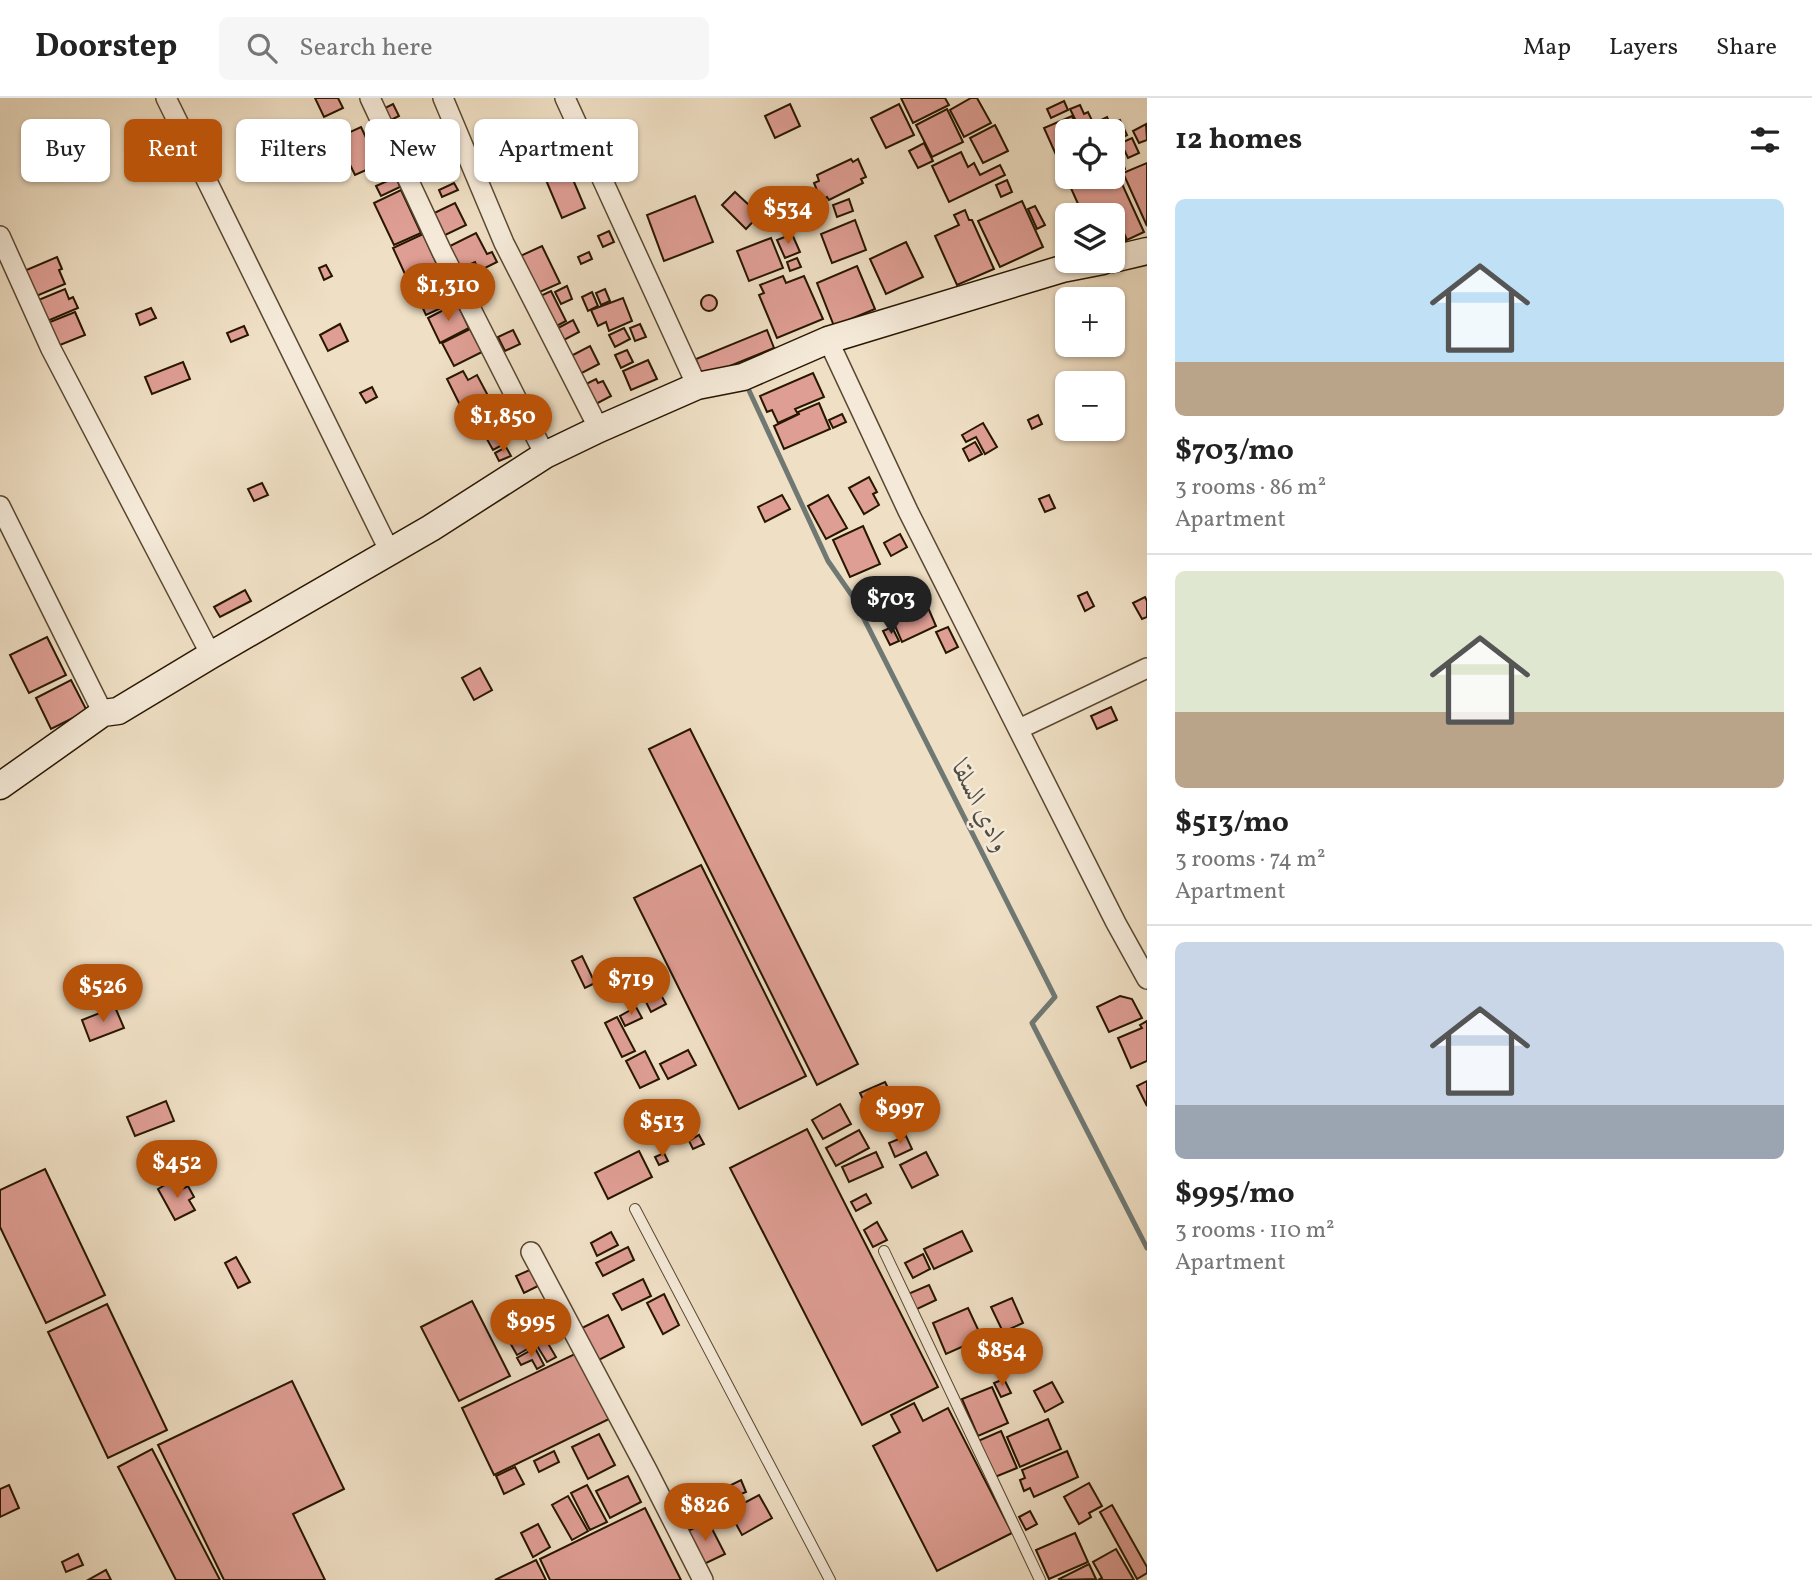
<!DOCTYPE html>
<html lang="en">
<head>
<meta charset="utf-8">
<style>
	:root { --surface:#fff; --page:#f6f6f6; --text:#222; --muted:#767676; --line:#e0e0e0; --accent:#b45309 }
	body { margin:0; font-family:Vollkorn,Amiri,serif; background:var(--page); color:var(--text); height:100vh; display:flex; flex-direction:column; font-size:26px; white-space:nowrap }
	* { box-sizing:border-box; margin:0 }
	p { font-size:23px; color:var(--muted) }
	.icon { flex:none; width:38px; height:38px; fill:none; stroke:currentColor; stroke-width:2; stroke-linecap:round; stroke-linejoin:round }
	.map { position:relative; flex:1; overflow:hidden }
	.panel { display:flex; flex-direction:column; background:var(--surface); width:665px }
	.panel>* { flex:none }
	.hud { position:absolute; left:21px; top:21px; width:665px; height:63px; display:flex; gap:14px }
	.fabs { position:absolute; left:1055px; top:21px; display:grid; gap:14px }
	.fabs a { display:grid; place-items:center; width:70px; height:70px; border-radius:10px; background:var(--surface); box-shadow:0 2px 5px #0004; font-size:35px }
	.price { position:absolute; translate:-50% -60px; padding:0 16px; border-radius:24px; background:var(--accent); color:#fff; font-size:23px; line-height:46px; filter:drop-shadow(0 2px 4px #0008) }
	.price::after { content:''; position:absolute; left:50%; top:42px; width:21px; height:16px; margin-left:-10px; background:inherit; clip-path:polygon(0 0,100% 0,50% 100%) }
	.price.active { background:#222; color:#fff }
	ul { padding:0; list-style:none }
	li { display:grid; align-content:center; gap:14px; height:371px; padding:0 28px }
	li+li { border-top:2px solid var(--line) }
	li span { display:grid; place-items:center; height:217px; border-radius:10px; color:#555 }
	li>.icon { margin-inline-start:auto }
	span .icon { width:126px; height:126px; fill:#fffc; stroke-width:1 }
	li b { font-size:30px }
	h2 { display:flex; justify-content:space-between; align-items:center; height:84px; padding:0 28px; font-size:30px }
	.tag { padding:0 24px; border-radius:10px; background:var(--surface); box-shadow:0 2px 5px #0004; font-size:24px; line-height:63px }
	.tag.active { background:var(--accent); color:#fff }
	header { display:flex; align-items:center; gap:42px; box-sizing:border-box; height:98px; padding:0 35px; background:var(--surface); border-bottom:2px solid var(--line) }
	header strong { font-size:33px }
	nav { display:flex; gap:38px; margin-inline-start:auto; font-size:24px }
	.search { width:490px; height:63px; background:var(--page); display:flex; align-items:center; gap:18px; box-sizing:border-box; padding:0 24px; border-radius:10px; color:var(--muted); font-size:26px }
	main { display:flex; flex:1; min-height:0 }
	.map>svg:first-child { display:block }
	.lines { fill:none; stroke-linecap:round; stroke-linejoin:round }
	.stream { stroke:#6f7873; stroke-width:5 }
	.building { fill:#df9e94; stroke:#271600; stroke-width:2 }
	.lane-casing { stroke:#594831; stroke-width:12 }
	.street-casing { stroke:#594831; stroke-width:22 }
	.secondary-casing { stroke:#271600; stroke-width:29 }
	.lane { stroke:#f5ead9; stroke-width:10 }
	.street { stroke:#f5ead9; stroke-width:19 }
	.secondary { stroke:#f5ead9; stroke-width:26 }
	.labels { text-anchor:middle; dominant-baseline:central; stroke-width:5; stroke-linejoin:round; paint-order:stroke }
	.water-label { font-size:26px; font-style:italic; fill:#514f43; stroke:#f5ead9 }
</style>
</head>
<body>
<header>
<strong>Doorstep</strong>
<div class="search"><svg class="icon" aria-label="search" viewBox="0 0 24 24"><circle cx="10" cy="10" r="6"/><path d="M15 15l6 6"/></svg>Search here</div>
<nav><a>Map</a><a>Layers</a><a>Share</a></nav>
</header>
<main>
<div class="map">
<svg width="1147" height="1482" viewBox="0 0 1147 1482">
	<rect width="100%" height="100%" fill="#efdfc4"/>
	<filter id="stains"><feTurbulence type="fractalNoise" baseFrequency=".00286" numOctaves="4"/><feColorMatrix values="0 0 0 0 .2 0 0 0 0 .09 0 0 0 0 .02 0 0 0 .5 -.17"/></filter>
	<radialGradient id="worn" r=".72"><stop offset=".6" stop-color="#630" stop-opacity="0"/><stop offset="1" stop-color="#630" stop-opacity=".3"/></radialGradient>
	<g class="lines">
		<polyline class="stream" points="746,286 828,463 853,499 1055,899 1032,925 1147,1150"/>
	</g>
	<g class="building">
		<polygon points="315,0 338,0 343,10 324,19"/>
		<polygon points="901,0 945,0 949,7 913,25"/>
		<polygon points="971,0 977,0 991,25 964,39 950,12"/>
		<polygon points="1064,3 1068,12 1051,20 1047,11"/>
		<polygon points="393,6 399,18 385,25 379,13"/>
		<polygon points="790,6 800,28 775,40 765,18"/>
		<polygon points="899,6 914,37 886,50 871,20"/>
		<polygon points="1080,7 1084,16 1088,14 1097,33 1081,33 1070,11"/>
		<polygon points="947,11 963,44 932,59 916,27"/>
		<polygon points="1072,18 1080,33 1068,33 1068,79 1113,79 1113,63 1121,60 1125,71 1117,75 1144,134 1127,142 1115,115 1110,117 1083,117 1044,30"/>
		<polygon points="1107,19 1110,26 1120,22 1127,37 1118,42 1121,48 1113,52 1113,33 1101,33 1097,24"/>
		<polygon points="1146,26 1147,42 1139,45 1133,33"/>
		<polygon points="995,27 1008,53 983,65 970,40"/>
		<polygon points="361,29 368,44 371,42 382,65 355,77 337,40"/>
		<polygon points="1132,40 1139,55 1128,60 1121,45"/>
		<polygon points="924,45 933,63 918,70 909,53"/>
		<polygon points="961,54 968,69 974,65 980,77 1000,67 1005,77 949,104 932,68"/>
		<polygon points="851,61 853,64 858,61 866,79 861,81 863,85 829,102 827,99 821,102 814,85 819,83 817,77"/>
		<polygon points="566,65 585,110 562,120 543,75"/>
		<polygon points="1147,65 1147,128 1123,75"/>
		<polygon points="396,79 400,89 381,98 376,88"/>
		<polygon points="1007,82 1012,94 1001,99 996,87"/>
		<polygon points="454,85 458,92 442,99 439,92"/>
		<polygon points="401,92 421,135 394,147 374,105"/>
		<polygon points="735,94 750,108 756,102 765,111 746,131 722,107"/>
		<polygon points="787,95 795,109 789,113 787,123 771,120 774,110"/>
		<polygon points="695,98 713,144 664,163 647,117"/>
		<polygon points="849,101 853,113 837,119 833,107"/>
		<polygon points="1022,103 1043,149 1000,169 978,123"/>
		<polygon points="455,105 466,127 439,140 428,118"/>
		<polygon points="1035,108 1045,127 1037,131 1028,111"/>
		<polygon points="965,112 969,122 972,122 994,171 957,187 935,138 959,127 954,117"/>
		<polygon points="1114,116 1126,143 1114,148 1112,117"/>
		<polygon points="855,122 866,152 832,165 821,136"/>
		<polygon points="609,133 614,144 603,149 598,138"/>
		<polygon points="476,135 487,156 492,154 497,164 479,173 475,164 455,173 444,151"/>
		<polygon points="423,136 440,173 410,187 393,150"/>
		<polygon points="792,136 800,154 785,160 777,142"/>
		<polygon points="771,140 783,170 749,183 737,153"/>
		<polygon points="906,144 923,179 886,196 870,161"/>
		<polygon points="542,148 560,185 533,197 516,160"/>
		<polygon points="589,154 592,161 581,166 578,159"/>
		<polygon points="57,159 62,171 59,172 65,186 34,199 24,173"/>
		<polygon points="797,160 801,169 790,173 787,164"/>
		<polygon points="326,167 332,178 324,182 319,170"/>
		<polygon points="857,168 875,211 834,228 817,185"/>
		<polygon points="442,176 454,204 426,217 413,189"/>
		<polygon points="783,178 786,185 804,178 823,221 777,240 759,197 764,195 760,187"/>
		<polygon points="567,188 572,201 561,206 555,194"/>
		<polygon points="65,191 69,201 73,199 78,210 45,224 36,203"/>
		<polygon points="605,191 610,203 601,207 596,195"/>
		<polygon points="551,193 566,223 551,231 536,200"/>
		<polygon points="592,194 598,208 588,213 582,199"/>
		<circle cx="709" cy="205" r="8"/>
		<polygon points="623,200 632,223 609,233 606,224 598,228 591,212"/>
		<polygon points="457,205 469,230 440,245 428,220"/>
		<polygon points="151,210 156,220 140,227 136,216"/>
		<polygon points="75,214 85,237 55,249 45,226"/>
		<polygon points="573,222 579,234 564,242 558,230"/>
		<polygon points="340,226 348,243 328,253 320,237"/>
		<polygon points="640,226 646,239 635,243 630,230"/>
		<polygon points="244,228 248,237 231,244 227,235"/>
		<polygon points="624,230 630,241 615,249 609,237"/>
		<polygon points="470,231 482,254 454,268 442,245"/>
		<polygon points="513,232 520,246 505,253 498,239"/>
		<polygon points="767,232 774,250 703,279 696,261"/>
		<polygon points="590,248 599,266 578,277 569,259"/>
		<polygon points="627,252 633,264 621,270 615,257"/>
		<polygon points="648,262 657,281 631,292 623,273"/>
		<polygon points="183,264 190,281 152,296 145,279"/>
		<polygon points="463,273 468,282 477,277 493,307 485,311 490,319 478,325 472,313 465,317 447,281"/>
		<polygon points="813,275 824,299 795,311 798,316 778,325 772,312 767,314 760,298"/>
		<polygon points="596,281 598,285 603,283 611,298 594,307 584,287"/>
		<polygon points="372,289 377,299 366,305 360,295"/>
		<polygon points="819,305 830,331 784,351 774,328 799,316 798,314"/>
		<polygon points="842,316 846,324 833,330 829,322"/>
		<polygon points="1038,317 1042,326 1032,331 1028,322"/>
		<polygon points="493,319 506,345 493,352 479,327"/>
		<polygon points="983,325 997,349 985,356 976,339 966,344 962,337"/>
		<polygon points="975,344 982,356 969,363 963,351"/>
		<polygon points="506,349 511,358 499,363 495,355"/>
		<polygon points="869,379 877,394 873,396 879,407 864,416 849,390"/>
		<polygon points="262,385 268,397 254,403 248,391"/>
		<polygon points="782,397 790,411 765,424 758,409"/>
		<polygon points="828,397 847,430 826,441 808,408"/>
		<polygon points="1049,397 1055,410 1045,414 1039,401"/>
		<polygon points="863,428 880,466 850,479 833,442"/>
		<polygon points="900,436 907,449 891,458 884,445"/>
		<polygon points="245,492 251,503 220,519 214,509"/>
		<polygon points="1087,494 1094,508 1085,513 1078,498"/>
		<polygon points="1145,499 1147,503 1147,519 1142,521 1133,505"/>
		<polygon points="926,505 936,528 902,544 892,521"/>
		<polygon points="892,529 899,543 890,547 883,533"/>
		<polygon points="948,529 958,549 946,555 936,534"/>
		<polygon points="47,539 66,577 29,595 10,557"/>
		<polygon points="480,570 492,592 474,602 462,580"/>
		<polygon points="71,582 87,613 51,631 36,600"/>
		<polygon points="1111,609 1117,622 1097,631 1091,618"/>
		<polygon points="690,631 858,966 817,987 649,651"/>
		<polygon points="701,767 806,978 739,1011 634,800"/>
		<polygon points="582,858 595,885 585,890 572,863"/>
		<polygon points="661,897 666,906 651,914 646,904"/>
		<polygon points="1120,898 1132,901 1142,920 1109,934 1097,909"/>
		<polygon points="115,909 124,930 90,943 82,922"/>
		<polygon points="636,909 642,920 625,928 620,918"/>
		<polygon points="617,919 635,953 622,959 605,925"/>
		<polygon points="1147,923 1147,963 1131,970 1118,940 1142,930 1140,927"/>
		<polygon points="688,952 696,967 668,981 660,966"/>
		<polygon points="645,953 659,981 640,990 626,963"/>
		<polygon points="1147,983 1147,1008 1137,988"/>
		<polygon points="885,984 894,1002 869,1014 860,995"/>
		<polygon points="166,1003 174,1023 135,1038 127,1019"/>
		<polygon points="840,1006 851,1026 823,1041 812,1022"/>
		<polygon points="807,1031 938,1289 862,1327 730,1070"/>
		<polygon points="859,1032 869,1050 836,1068 826,1050"/>
		<polygon points="699,1037 704,1046 693,1051 689,1043"/>
		<polygon points="906,1038 912,1051 895,1059 889,1045"/>
		<polygon points="639,1053 652,1079 608,1101 595,1075"/>
		<polygon points="876,1054 883,1069 849,1084 842,1069"/>
		<polygon points="926,1054 938,1077 912,1090 900,1067"/>
		<polygon points="664,1055 668,1063 659,1067 655,1059"/>
		<polygon points="45,1071 105,1197 46,1225 0,1129 0,1092"/>
		<polygon points="170,1084 173,1089 178,1087 180,1092 188,1088 194,1099 189,1102 195,1112 175,1122 158,1091"/>
		<polygon points="866,1096 871,1105 856,1113 851,1104"/>
		<polygon points="877,1124 887,1142 873,1149 864,1132"/>
		<polygon points="962,1133 972,1153 934,1171 924,1151"/>
		<polygon points="611,1134 618,1147 597,1158 591,1145"/>
		<polygon points="628,1149 634,1162 603,1178 596,1165"/>
		<polygon points="923,1156 930,1171 913,1180 905,1165"/>
		<polygon points="236,1159 250,1184 238,1190 225,1165"/>
		<polygon points="532,1171 540,1187 524,1195 516,1178"/>
		<polygon points="643,1181 651,1198 622,1212 613,1196"/>
		<polygon points="929,1187 936,1202 915,1212 908,1196"/>
		<polygon points="664,1196 679,1227 663,1236 647,1205"/>
		<polygon points="1012,1200 1023,1225 1003,1234 991,1209"/>
		<polygon points="472,1203 510,1278 459,1303 421,1229"/>
		<polygon points="107,1206 167,1332 108,1360 48,1234"/>
		<polygon points="968,1210 982,1240 946,1256 933,1225"/>
		<polygon points="608,1217 624,1249 595,1264 578,1232"/>
		<polygon points="536,1225 556,1259 547,1264 536,1246 517,1257 509,1243 510,1237 515,1236 516,1230 518,1227 524,1226 530,1229 531,1226"/>
		<polygon points="535,1250 544,1267 537,1271 532,1262 521,1267 517,1260"/>
		<polygon points="577,1255 609,1321 494,1377 462,1310"/>
		<polygon points="1004,1281 1011,1295 1001,1299 994,1285"/>
		<polygon points="292,1283 344,1391 293,1416 325,1482 224,1482 158,1347"/>
		<polygon points="1052,1284 1063,1304 1045,1314 1034,1293"/>
		<polygon points="992,1289 1008,1325 978,1338 962,1301"/>
		<polygon points="914,1305 923,1323 948,1310 1012,1435 937,1473 873,1348 900,1334 891,1317"/>
		<polygon points="1048,1321 1061,1351 1020,1369 1007,1339"/>
		<polygon points="1001,1333 1017,1370 995,1379 978,1343"/>
		<polygon points="599,1336 615,1367 588,1381 572,1349"/>
		<polygon points="152,1351 220,1482 176,1482 118,1369"/>
		<polygon points="554,1353 559,1364 539,1374 534,1363"/>
		<polygon points="1067,1353 1078,1379 1034,1399 1030,1390 1024,1393 1020,1382 1025,1380 1022,1372"/>
		<polygon points="515,1369 524,1386 504,1396 496,1378"/>
		<polygon points="628,1378 641,1404 610,1420 596,1393"/>
		<polygon points="741,1382 746,1394 732,1400 727,1389"/>
		<polygon points="1089,1385 1102,1408 1089,1415 1091,1419 1079,1426 1064,1399"/>
		<polygon points="9,1387 19,1410 0,1419 0,1391"/>
		<polygon points="587,1387 607,1424 590,1432 571,1395"/>
		<polygon points="759,1397 772,1420 742,1437 729,1413"/>
		<polygon points="568,1398 588,1433 572,1442 552,1407"/>
		<polygon points="1112,1407 1147,1469 1147,1475 1137,1481 1100,1414"/>
		<polygon points="645,1410 681,1482 550,1482 540,1461"/>
		<polygon points="1030,1413 1037,1426 1026,1432 1019,1419"/>
		<polygon points="708,1423 725,1456 702,1467 686,1434"/>
		<polygon points="538,1426 550,1449 533,1459 521,1435"/>
		<polygon points="1075,1435 1088,1464 1049,1481 1036,1452"/>
		<polygon points="1116,1451 1134,1482 1098,1482 1102,1480 1093,1464"/>
		<polygon points="78,1456 83,1467 66,1474 62,1464"/>
		<polygon points="536,1462 546,1482 495,1482"/>
		<polygon points="1089,1466 1096,1481 1060,1482 1059,1481"/>
		<polygon points="106,1472 111,1482 88,1482"/>
	</g>
	<g class="lines">
		<g class="lane-casing">
			<g id="lane">
				<polyline points="635,1111 830,1482"/>
				<polyline points="884,1153 1040,1482"/>
			</g>
		</g>
		<g class="street-casing">
			<g id="street">
				<polyline points="166,0 390,454"/>
				<polyline points="370,0 442,154 545,357"/>
				<polyline points="443,0 504,145 599,331"/>
				<polyline points="565,0 697,288"/>
				<polyline points="0,138 51,251 211,557"/>
				<polyline points="828,242 908,413 1116,825 1147,881"/>
				<polyline points="0,408 103,615"/>
				<polyline points="1019,631 1147,570"/>
				<polyline points="531,1154 647,1372 703,1482"/>
			</g>
		</g>
		<g class="secondary-casing">
			<g id="secondary">
				<polyline points="1113,161 1147,153"/>
				<polyline points="0,688 103,615 118,613 211,557 431,430 545,357 599,331 697,288 743,279 828,242 1062,171 1103,163"/>
			</g>
		</g>
		<use href="#lane" class="lane"/>
		<use href="#street" class="street"/>
		<use href="#secondary" class="secondary"/>
	</g>
	<g class="labels">
		<g class="water-label">
			<text transform="translate(980 709) rotate(63)">وادي السلقا</text>
		</g>
	</g>
	<rect width="100%" height="100%" filter="url(#stains)"/>
	<rect width="100%" height="100%" fill="url(#worn)"/>
</svg>
<div class="fabs">
<a><svg class="icon" aria-label="locate" viewBox="0 0 24 24"><circle cx="12" cy="12" r="6"/><path d="M12 2v4M12 18v4M2 12h4M18 12h4"/></svg></a>
<a><svg class="icon" aria-label="layers" viewBox="0 0 24 24"><path d="M12 4l9 5-9 5-9-5zM3 14l9 5 9-5"/></svg></a>
<a>+</a>
<a>−</a>
</div>
<b class="price" style="left:788px;top:148px">$534</b>
<b class="price" style="left:448px;top:225px">$1,310</b>
<b class="price" style="left:503px;top:356px">$1,850</b>
<b class="price active" style="left:891px;top:538px">$703</b>
<b class="price" style="left:631px;top:919px">$719</b>
<b class="price" style="left:103px;top:926px">$526</b>
<b class="price" style="left:900px;top:1048px">$997</b>
<b class="price" style="left:662px;top:1061px">$513</b>
<b class="price" style="left:177px;top:1102px">$452</b>
<b class="price" style="left:531px;top:1261px">$995</b>
<b class="price" style="left:1002px;top:1290px">$854</b>
<b class="price" style="left:705px;top:1445px">$826</b>
<div class="hud">
<a class="tag">Buy</a>
<a class="tag active">Rent</a>
<a class="tag">Filters</a>
<a class="tag">New</a>
<a class="tag">Apartment</a>
</div>
</div>
<section class="panel">
<h2>12 homes<svg class="icon" aria-label="filters" viewBox="0 0 24 24"><path d="M4 7h16M4 17h16"/><circle cx="9" cy="7" r="2"/><circle cx="15" cy="17" r="2"/></svg></h2>
<ul>
<li><span style="background:linear-gradient(#bfe0f5 75%,#b9a48a 0)"><svg class="icon" aria-label="home" viewBox="0 0 24 24"><path d="M3 11l9-7 9 7M6 9v11h12V9"/></svg></span><div><b>$703/mo</b><p>3 rooms · 86 m²</p><p>Apartment</p></div></li>
<li><span style="background:linear-gradient(#dfe7d0 65%,#b9a48a 0)"><svg class="icon" aria-label="home" viewBox="0 0 24 24"><path d="M3 11l9-7 9 7M6 9v11h12V9"/></svg></span><div><b>$513/mo</b><p>3 rooms · 74 m²</p><p>Apartment</p></div></li>
<li><span style="background:linear-gradient(#c9d6e8 75%,#9aa5b1 0)"><svg class="icon" aria-label="home" viewBox="0 0 24 24"><path d="M3 11l9-7 9 7M6 9v11h12V9"/></svg></span><div><b>$995/mo</b><p>3 rooms · 110 m²</p><p>Apartment</p></div></li>
</ul>
</section>
</main>
</body>
</html>
